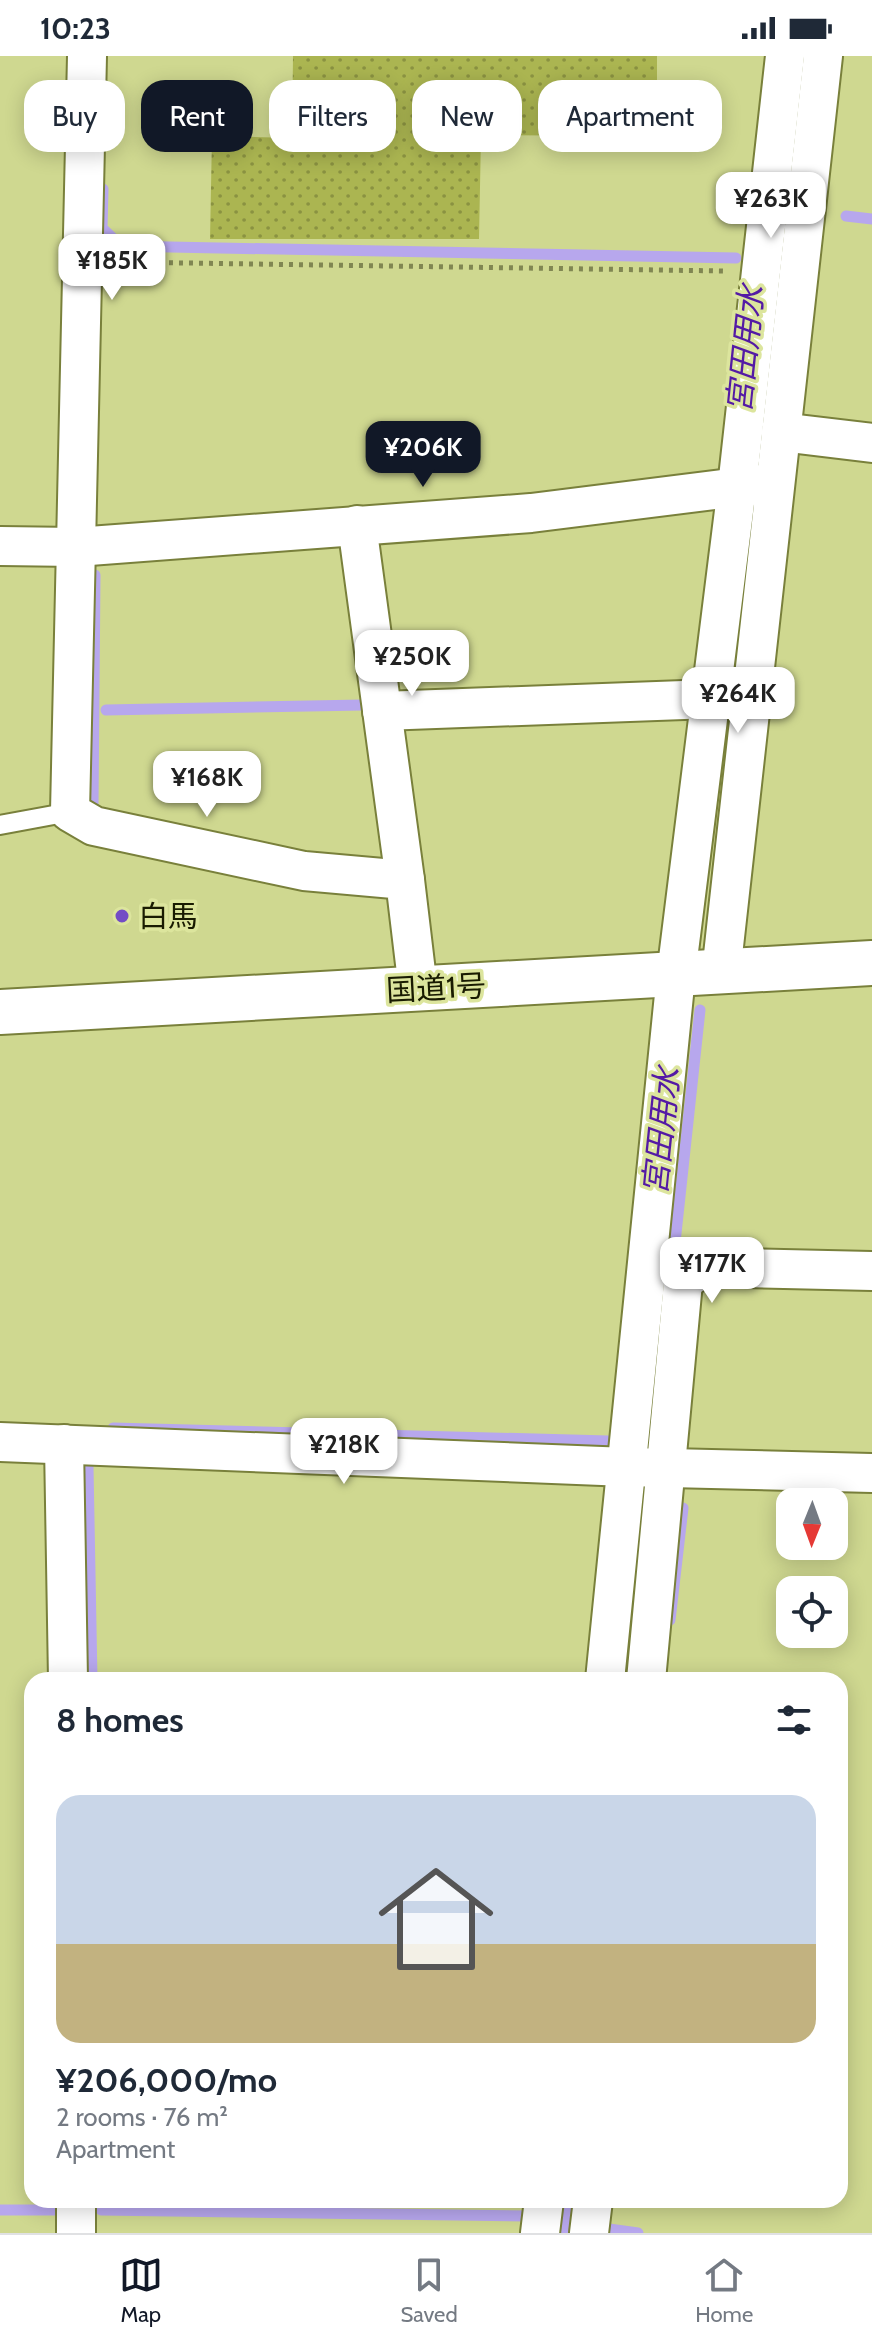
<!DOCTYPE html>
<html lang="en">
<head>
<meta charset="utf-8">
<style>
	:root { --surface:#fff; --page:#f2f2f3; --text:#1f2937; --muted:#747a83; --line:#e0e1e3; --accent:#111827 }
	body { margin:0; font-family:Cabin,"Noto Sans JP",sans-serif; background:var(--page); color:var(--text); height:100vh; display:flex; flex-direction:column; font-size:30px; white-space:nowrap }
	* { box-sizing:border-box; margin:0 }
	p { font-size:26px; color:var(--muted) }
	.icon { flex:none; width:44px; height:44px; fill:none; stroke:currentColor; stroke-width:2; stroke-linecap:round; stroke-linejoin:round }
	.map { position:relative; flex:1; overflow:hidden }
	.sheet { position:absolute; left:24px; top:1616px; width:824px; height:536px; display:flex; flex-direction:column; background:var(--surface); border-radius:24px; box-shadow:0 4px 20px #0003 }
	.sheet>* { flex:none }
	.hud { position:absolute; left:24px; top:24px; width:824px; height:72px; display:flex; gap:16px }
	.needle { width:52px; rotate:181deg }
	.tools { position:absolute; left:776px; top:1432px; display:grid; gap:16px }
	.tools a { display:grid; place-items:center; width:72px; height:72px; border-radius:16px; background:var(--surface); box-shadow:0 4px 20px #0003; font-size:40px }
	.price { position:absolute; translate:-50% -68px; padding:0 18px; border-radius:16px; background:#fff; color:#222; font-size:26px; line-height:52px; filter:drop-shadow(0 2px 4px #0008) }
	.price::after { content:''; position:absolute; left:50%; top:48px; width:24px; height:18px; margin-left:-12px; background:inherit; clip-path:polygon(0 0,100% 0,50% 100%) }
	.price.active { background:var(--accent); color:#fff }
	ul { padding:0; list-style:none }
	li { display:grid; align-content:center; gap:16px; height:424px; padding:0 32px }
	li+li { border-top:2px solid var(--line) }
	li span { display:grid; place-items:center; height:248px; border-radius:24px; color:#555 }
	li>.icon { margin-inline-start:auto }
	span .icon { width:144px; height:144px; fill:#fffc; stroke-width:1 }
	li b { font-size:34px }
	h2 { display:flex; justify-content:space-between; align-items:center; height:96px; padding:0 32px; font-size:34px }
	.pill { padding:0 28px; border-radius:24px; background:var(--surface); box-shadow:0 4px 20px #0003; font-size:28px; line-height:72px }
	.pill.active { background:var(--accent); color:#fff }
	.status { display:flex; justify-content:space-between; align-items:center; height:56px; padding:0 40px; background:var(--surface); direction:ltr }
	.status svg { height:22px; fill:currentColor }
	.tab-bar { display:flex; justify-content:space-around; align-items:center; height:112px; border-top:2px solid var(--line); background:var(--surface); font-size:22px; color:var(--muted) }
	.tab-bar a { display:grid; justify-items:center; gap:4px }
	.tab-bar .active { color:var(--accent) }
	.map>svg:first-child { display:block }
	.grass { fill:url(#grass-dots) }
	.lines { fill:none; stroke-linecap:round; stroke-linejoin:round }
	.stream { stroke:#b7a7ed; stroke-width:11 }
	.lane-casing { stroke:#79803b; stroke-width:22 }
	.street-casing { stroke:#79803b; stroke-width:42 }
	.highway-casing { stroke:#79803b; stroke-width:48 }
	.path { stroke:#808652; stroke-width:5; stroke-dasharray:4 6; stroke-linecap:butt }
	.lane { stroke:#fff; stroke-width:18 }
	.street { stroke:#fff; stroke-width:38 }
	.highway { stroke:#fff; stroke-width:44 }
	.poi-dot { fill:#734cc5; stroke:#dce59d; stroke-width:3 }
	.labels { text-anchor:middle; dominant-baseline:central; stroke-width:7; stroke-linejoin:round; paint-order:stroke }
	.poi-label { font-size:30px; fill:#191b01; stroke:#dce59d; text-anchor:start }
	.street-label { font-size:30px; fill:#191b01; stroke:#dce59d }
	.water-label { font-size:32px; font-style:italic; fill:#541aa5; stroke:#dce59d }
</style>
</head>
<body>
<div class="status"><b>10:23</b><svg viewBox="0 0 49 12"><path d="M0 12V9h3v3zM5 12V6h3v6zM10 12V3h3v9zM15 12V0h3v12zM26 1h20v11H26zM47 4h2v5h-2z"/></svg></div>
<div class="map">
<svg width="872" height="2177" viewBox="0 0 872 2177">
	<defs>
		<pattern id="grass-dots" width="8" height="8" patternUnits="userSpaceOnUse" patternTransform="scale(2)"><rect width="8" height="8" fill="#abb551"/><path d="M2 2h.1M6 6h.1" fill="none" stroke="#8a9241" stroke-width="1.8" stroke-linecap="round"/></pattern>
	</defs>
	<rect width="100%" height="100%" fill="#cfd890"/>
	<polygon class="grass" points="293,0 657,0 657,80 481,79 479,183 210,183 212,80 292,82"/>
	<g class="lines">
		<g class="stream">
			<polyline points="103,133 102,172 121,190 736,202"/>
			<polyline points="846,160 872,163"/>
			<polyline points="736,614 754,445"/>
			<polyline points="106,654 363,649"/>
			<polyline points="93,750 95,519"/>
			<polyline points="671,1224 700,954"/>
			<polyline points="113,1372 608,1385"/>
			<polyline points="88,1411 92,1624"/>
			<polyline points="670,1564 683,1452"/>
			<polyline points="629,1568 641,1478"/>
			<polyline points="101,2144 101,2154 529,2160"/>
			<polyline points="0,2154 58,2154"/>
			<polyline points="609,2173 638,2177"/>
			<polyline points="565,2176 569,2144"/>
		</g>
		<g class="lane-casing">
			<polyline id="lane" points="0,769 70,756"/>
		</g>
		<g class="street-casing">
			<g id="street">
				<polyline points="87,0 70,756 94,770 304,815 405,824 418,933"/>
				<polyline points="781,376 872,387"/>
				<polyline points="357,469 405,824"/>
				<polyline points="0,490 76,491 531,457 762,428"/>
				<polyline points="382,655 711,643"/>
				<polyline points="721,917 823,0"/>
				<polyline points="0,1386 627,1411 872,1417"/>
				<polyline points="64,1388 68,1624"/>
				<polyline points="605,1624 676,919 737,431 785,0"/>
				<polyline points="646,1624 683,1226 702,1211 872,1215"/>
				<polyline points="76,2144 76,2177"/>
				<polyline points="540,2177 544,2144"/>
				<polyline points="589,2177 593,2144"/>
			</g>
		</g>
		<g class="highway-casing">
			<polyline id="highway" points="0,956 872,907"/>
		</g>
		<polyline class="path" points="119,206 725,215"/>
		<use href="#lane" class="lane"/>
		<use href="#street" class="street"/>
		<use href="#highway" class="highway"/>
	</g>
	<circle class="poi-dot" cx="122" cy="860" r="8"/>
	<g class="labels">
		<g class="poi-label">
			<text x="138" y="860">白馬</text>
		</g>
		<g class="street-label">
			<text transform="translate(436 932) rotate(-3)">国道1号</text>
		</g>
		<g class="water-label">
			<text transform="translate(745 293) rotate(-84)">宮田用水</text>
			<text transform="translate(661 1075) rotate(-84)">宮田用水</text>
		</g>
	</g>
</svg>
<div class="tools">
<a><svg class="needle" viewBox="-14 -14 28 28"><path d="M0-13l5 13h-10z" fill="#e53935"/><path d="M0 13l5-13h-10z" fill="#747a83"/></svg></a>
<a><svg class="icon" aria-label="locate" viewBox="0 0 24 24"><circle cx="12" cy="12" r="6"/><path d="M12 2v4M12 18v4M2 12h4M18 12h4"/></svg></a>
</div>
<b class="price" style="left:771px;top:184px">¥263K</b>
<b class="price" style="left:112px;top:246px">¥185K</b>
<b class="price active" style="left:423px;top:433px">¥206K</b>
<b class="price" style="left:412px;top:642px">¥250K</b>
<b class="price" style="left:738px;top:679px">¥264K</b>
<b class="price" style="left:207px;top:763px">¥168K</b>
<b class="price" style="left:712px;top:1249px">¥177K</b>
<b class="price" style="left:344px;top:1430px">¥218K</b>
<div class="hud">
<a class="pill">Buy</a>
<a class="pill active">Rent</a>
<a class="pill">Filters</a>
<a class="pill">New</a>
<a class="pill">Apartment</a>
</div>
<section class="sheet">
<h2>8 homes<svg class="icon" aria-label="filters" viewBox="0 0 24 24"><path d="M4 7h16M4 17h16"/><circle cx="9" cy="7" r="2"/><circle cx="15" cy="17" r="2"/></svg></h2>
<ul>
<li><span style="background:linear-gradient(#c9d6e8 60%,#c2b280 0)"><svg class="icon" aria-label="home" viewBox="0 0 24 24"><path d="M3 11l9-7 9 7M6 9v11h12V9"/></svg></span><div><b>¥206,000/mo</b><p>2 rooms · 76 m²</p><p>Apartment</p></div></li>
</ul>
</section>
</div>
<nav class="tab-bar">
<a class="active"><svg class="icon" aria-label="map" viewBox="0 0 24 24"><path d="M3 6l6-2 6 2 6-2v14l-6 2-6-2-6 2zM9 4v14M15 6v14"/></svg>Map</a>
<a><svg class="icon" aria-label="saved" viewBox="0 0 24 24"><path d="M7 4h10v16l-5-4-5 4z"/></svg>Saved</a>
<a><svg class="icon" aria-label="home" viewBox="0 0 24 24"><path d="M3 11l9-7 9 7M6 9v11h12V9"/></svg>Home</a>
</nav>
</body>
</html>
